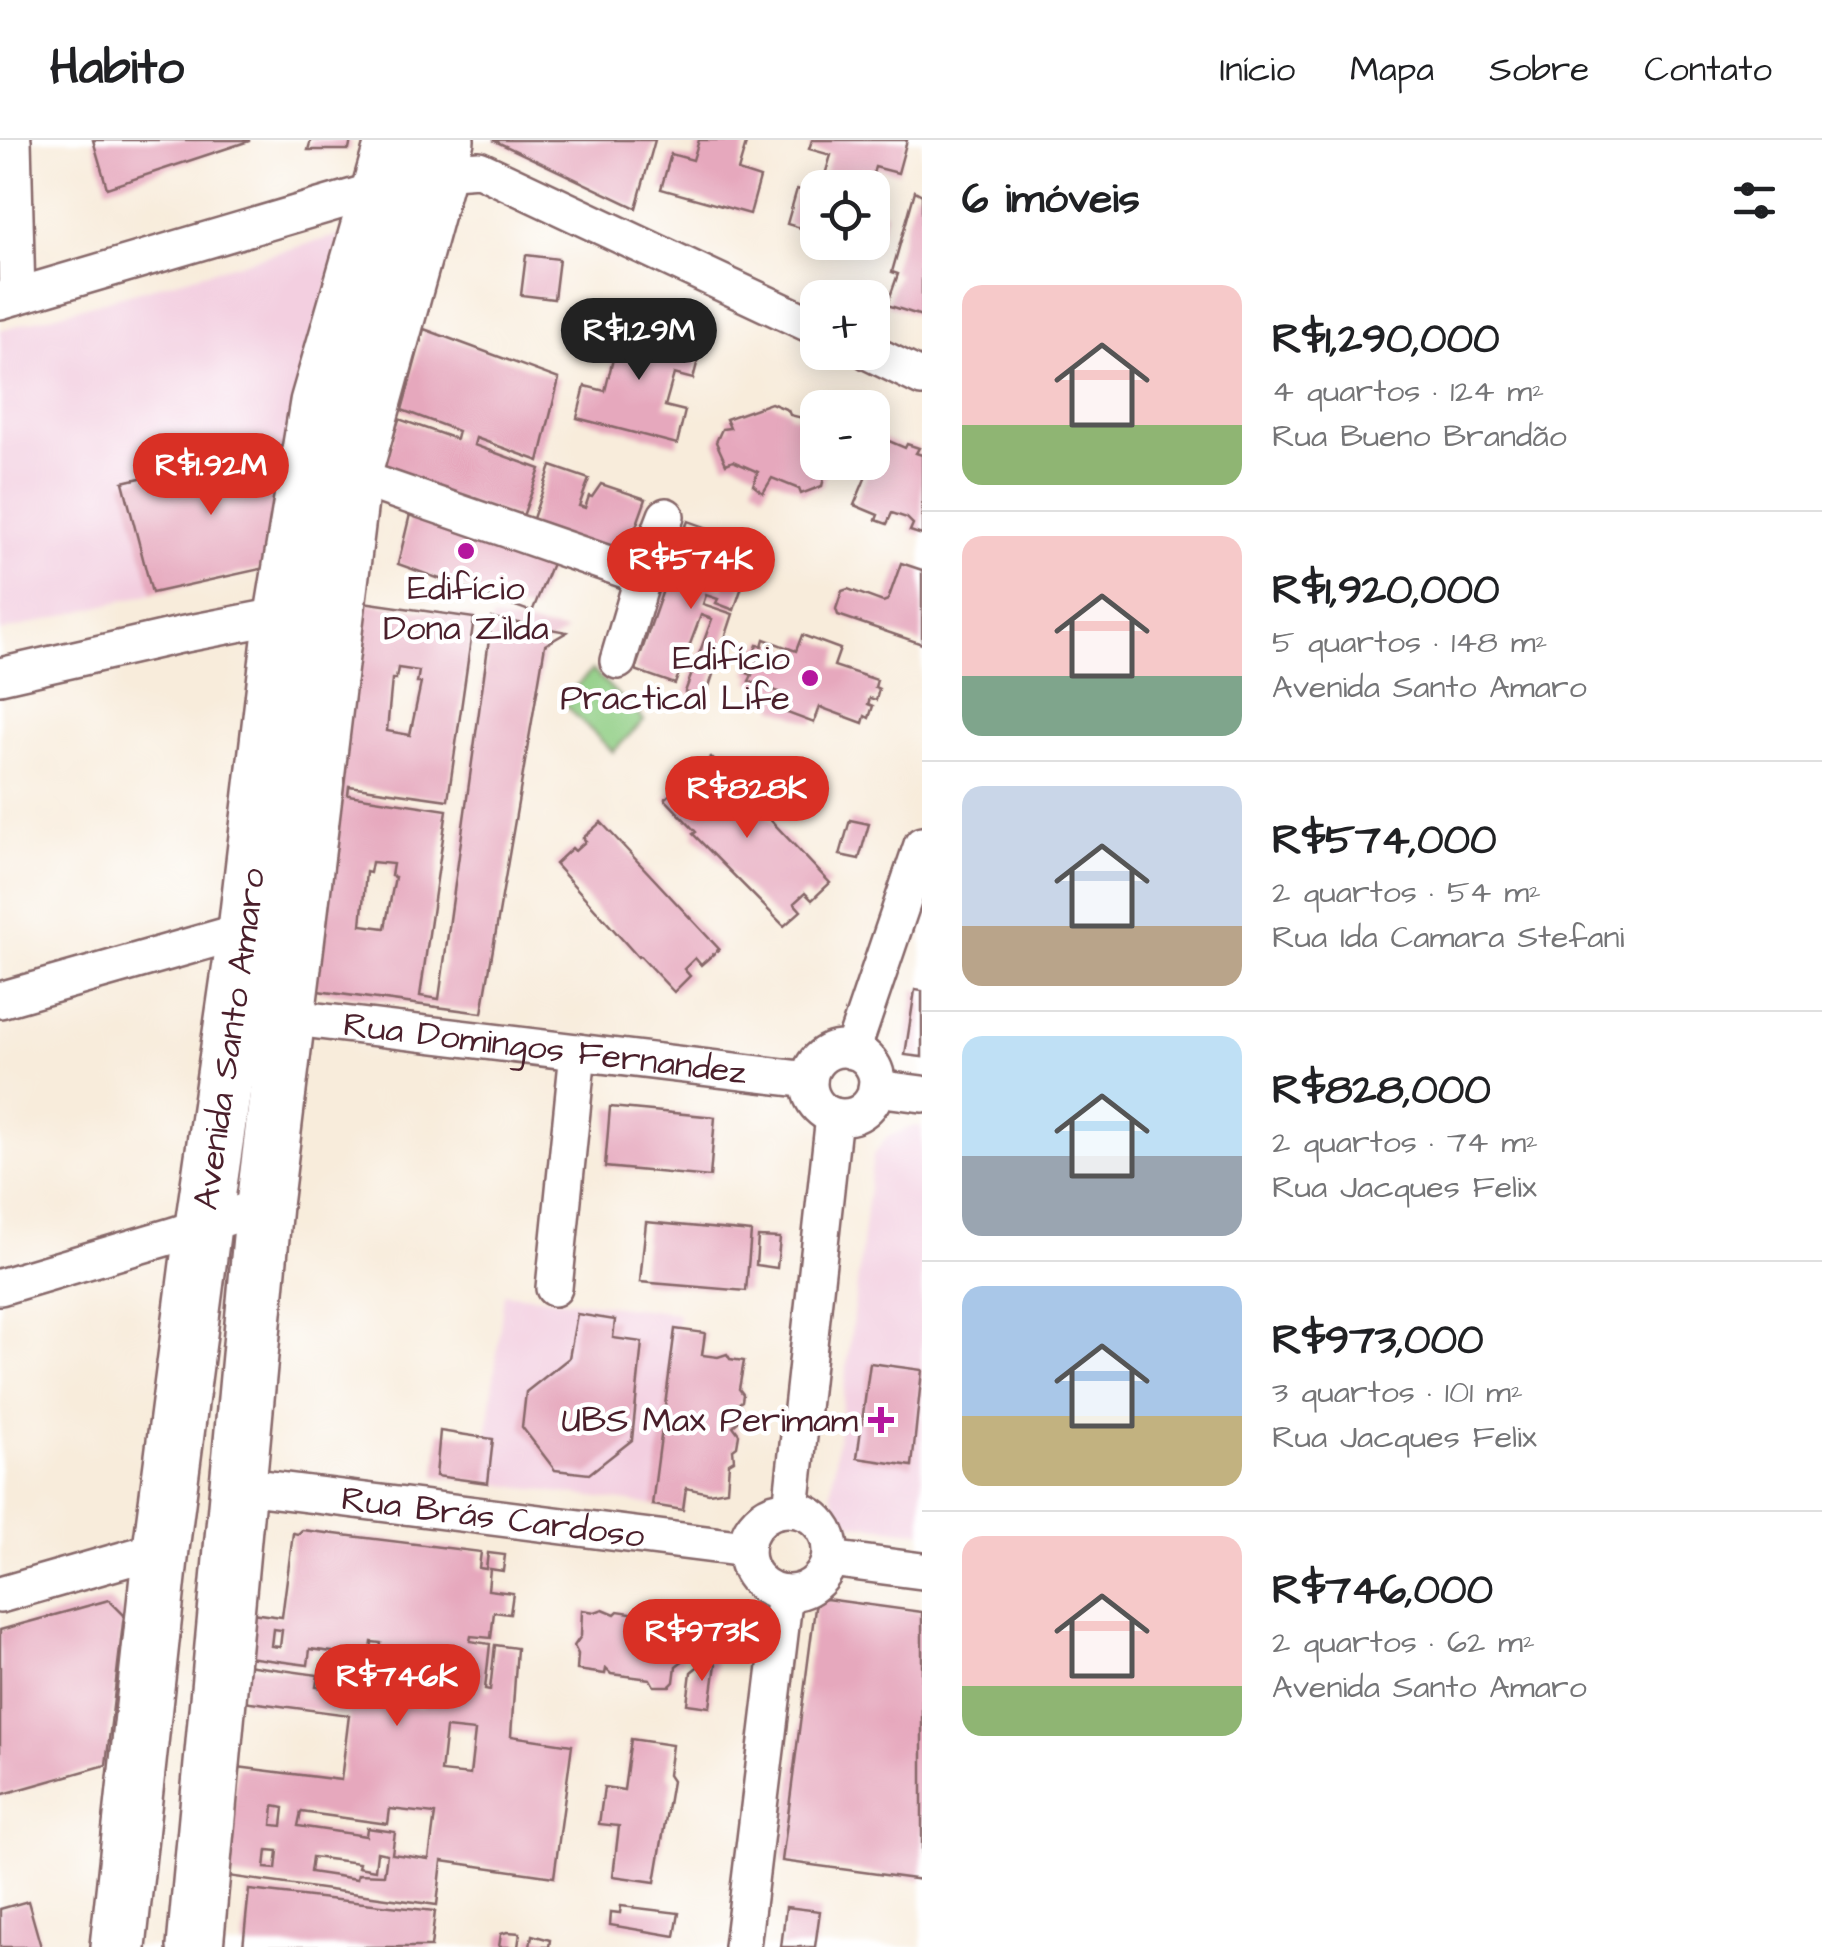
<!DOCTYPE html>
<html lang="pt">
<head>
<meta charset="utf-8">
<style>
	:root { --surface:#fff; --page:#f2f2f2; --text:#202124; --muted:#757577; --line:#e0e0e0; --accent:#d93025 }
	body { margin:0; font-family:"Architects Daughter",sans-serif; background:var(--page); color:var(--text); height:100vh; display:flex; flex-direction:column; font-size:38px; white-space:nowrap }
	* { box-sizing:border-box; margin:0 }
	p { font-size:32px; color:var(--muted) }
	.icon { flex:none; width:55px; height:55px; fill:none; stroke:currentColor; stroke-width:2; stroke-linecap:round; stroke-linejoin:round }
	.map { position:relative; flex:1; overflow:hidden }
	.sheet { display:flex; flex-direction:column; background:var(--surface); width:900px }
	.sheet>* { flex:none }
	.fabs { position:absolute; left:800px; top:30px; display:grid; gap:20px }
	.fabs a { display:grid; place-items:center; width:90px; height:90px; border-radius:20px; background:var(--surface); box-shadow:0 5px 25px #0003; font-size:50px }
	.price { position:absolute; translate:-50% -85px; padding:0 22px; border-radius:35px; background:var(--accent); color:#fff; font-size:32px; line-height:65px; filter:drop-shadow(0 2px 5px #0008) }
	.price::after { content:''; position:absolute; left:50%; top:60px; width:30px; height:22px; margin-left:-15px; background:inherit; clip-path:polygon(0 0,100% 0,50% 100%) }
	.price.active { background:#222; color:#fff }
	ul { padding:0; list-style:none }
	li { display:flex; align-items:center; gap:30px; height:250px; padding:0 40px }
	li+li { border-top:2px solid var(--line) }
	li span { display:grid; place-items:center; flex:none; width:280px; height:200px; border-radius:20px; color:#555 }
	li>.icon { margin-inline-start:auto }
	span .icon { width:120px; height:120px; fill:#fffc; stroke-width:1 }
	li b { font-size:42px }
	h2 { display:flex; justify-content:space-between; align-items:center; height:120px; padding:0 40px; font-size:42px }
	header { display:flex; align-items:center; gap:60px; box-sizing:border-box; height:140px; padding:0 50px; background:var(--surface); border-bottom:2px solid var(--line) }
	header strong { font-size:48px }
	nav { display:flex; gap:55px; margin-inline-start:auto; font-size:35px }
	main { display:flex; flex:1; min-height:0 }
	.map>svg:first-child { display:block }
	.built { fill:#f3cfe0 }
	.green { fill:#8fcd83; stroke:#6c7657; stroke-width:2.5 }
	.building { fill:#e6a8bd; fill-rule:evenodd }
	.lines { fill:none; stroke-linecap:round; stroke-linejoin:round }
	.street-casing { stroke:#876769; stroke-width:40 }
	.primary-casing { stroke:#876769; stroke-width:60 }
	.street { stroke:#fff; stroke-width:35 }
	.primary { stroke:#fff; stroke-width:55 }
	.poi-dot { fill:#b5179e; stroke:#fff; stroke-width:4 }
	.labels { text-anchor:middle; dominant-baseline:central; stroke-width:9; stroke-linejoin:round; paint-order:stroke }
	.poi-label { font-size:35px; fill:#4a1f2b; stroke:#fff; text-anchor:end }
	.street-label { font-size:35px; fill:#4a1f2b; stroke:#fff }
</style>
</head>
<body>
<header>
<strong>Habito</strong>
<nav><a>Início</a><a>Mapa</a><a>Sobre</a><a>Contato</a></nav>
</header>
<main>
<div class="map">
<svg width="922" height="1807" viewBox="0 0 922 1807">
	<rect width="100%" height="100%" fill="#fff"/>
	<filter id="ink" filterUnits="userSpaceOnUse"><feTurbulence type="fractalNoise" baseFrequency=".01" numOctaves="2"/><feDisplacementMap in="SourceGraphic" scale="20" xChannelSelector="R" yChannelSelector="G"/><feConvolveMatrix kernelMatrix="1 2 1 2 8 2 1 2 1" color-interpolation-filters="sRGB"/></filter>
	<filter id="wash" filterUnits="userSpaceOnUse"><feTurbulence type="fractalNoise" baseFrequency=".0048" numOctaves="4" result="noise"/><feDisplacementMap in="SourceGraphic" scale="40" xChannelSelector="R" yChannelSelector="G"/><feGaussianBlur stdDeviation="2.25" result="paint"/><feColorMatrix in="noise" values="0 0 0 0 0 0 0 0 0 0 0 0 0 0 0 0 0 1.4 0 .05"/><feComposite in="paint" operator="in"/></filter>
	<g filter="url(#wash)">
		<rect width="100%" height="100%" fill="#f8ecdb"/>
		<g class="built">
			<polygon points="340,95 292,303 124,342 152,453 0,492 0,190"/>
			<polygon points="914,986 922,987 922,1392 852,1384 838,1371 831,1353 873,1016 887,997"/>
			<polygon points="504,1153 678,1173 652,1365 488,1343 493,1299 487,1298"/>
		</g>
		<polygon class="green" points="592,530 644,580 613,612 561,561"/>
		<g id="blocks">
			<g class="building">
				<polygon points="93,0 249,0 249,1 107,48"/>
				<polygon points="311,0 351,0 349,10 308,10"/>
				<polygon points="493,0 655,0 636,68"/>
				<polygon points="699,0 747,0 738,31 760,38 750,74 661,49 671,14 693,20"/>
				<polygon points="812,0 907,0 898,33 875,27 869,48 821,48 831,15 809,9"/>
				<polygon points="797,49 818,55 818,93 787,84"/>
				<polygon points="915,51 922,55 922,176 887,165 898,134 892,132"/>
				<polygon points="872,69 886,73 876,110 854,104 872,102"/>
				<polygon points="526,115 559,119 554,159 521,155"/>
				<polygon points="601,182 701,208 693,239 674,234 665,266 685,271 677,304 577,278 585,246 605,251 613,219 593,214"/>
				<polygon points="424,189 559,239 539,321 476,298 474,305 540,329 522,379 380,337 399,279 456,299 458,291 402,270"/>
				<polygon points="771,263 788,270 790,275 811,280 818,289 818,322 828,322 822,346 801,354 799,349 772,338 763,353 753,345 758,332 733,321 726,324 716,302 722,289 730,288 726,279"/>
				<polygon points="882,298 905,308 907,304 919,308 916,313 922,315 922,395 910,391 913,384 907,378 892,373 887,384 876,380 878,375 854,365"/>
				<polygon points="292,303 278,425 152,453 123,342"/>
				<polygon points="551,326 589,339 579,366 585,368 589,356 592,357 601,344 646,359 623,423 529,390"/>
				<polygon points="412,366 553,421 532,472 398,424"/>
				<polygon points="688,381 730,396 721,419 715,416 712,423 716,425 710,444 723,449 729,435 734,437 736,431 746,435 734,470 716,463 718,459 706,455 703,464 733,474 705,559 685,552 712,479 701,475 675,544 635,530 677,410 683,412 685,405 679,403"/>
				<polygon points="741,395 757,401 748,428 739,425 743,413 736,410"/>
				<polygon points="901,423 922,430 922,504 838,475 836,469 842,451 848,449 883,462 888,460"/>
				<path d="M363,462L474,478L448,660L349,646L348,655L447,670L420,856L439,859L492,478L567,492L545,505L482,873L318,851L312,835ZM398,528L419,531L417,543H421L410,595L387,591L392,539H396ZM372,722L393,724L391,736L395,737L385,788L361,785L366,732L370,733Z"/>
				<polygon points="802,495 840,509 834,526 877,540 875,547 879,549 876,560 870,558 868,564 873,566 869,578 865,576 863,583 820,567 814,583 774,568 779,552 749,541 752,535 747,533 751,521 757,523 758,518 753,516 757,505 762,506 764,499 796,511"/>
				<polygon points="711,617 830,743 812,760 805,753 794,763 801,771 784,786 693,694 696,692 665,659 683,642 686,646 697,636 693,633"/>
				<polygon points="850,680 869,684 859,719 840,715"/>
				<polygon points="601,682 719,809 701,825 695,818 684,829 690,836 674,852 640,816 638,817 555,724 572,708 575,711 586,701 583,698"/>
				<polygon points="915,850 922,851 922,917 905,915"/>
				<polygon points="610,967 715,977 710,1037 605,1027"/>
				<polygon points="646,1082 751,1092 746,1151 640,1142"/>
				<polygon points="758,1097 780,1098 777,1128 756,1125"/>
				<polygon points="577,1174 615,1180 613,1198 642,1202 632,1300 589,1334 555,1330 522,1287 526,1252 569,1218"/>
				<polygon points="675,1189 705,1193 702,1215 718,1217 727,1214 730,1219 744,1221 739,1249 743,1254 742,1261 738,1264 742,1268 740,1280 733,1286 739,1294 737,1306 733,1309 734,1320 729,1323 727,1350 709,1353 686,1348 683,1370 652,1365"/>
				<polygon points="870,1223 922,1230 912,1326 857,1318"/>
				<polygon points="440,1291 493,1299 488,1343 436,1336"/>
				<path d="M302,1390L481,1412L479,1428L486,1429L488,1413L505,1415L503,1431L490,1429L488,1450L513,1453L510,1474L494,1472L491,1498L471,1496L470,1501L490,1504L485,1549L490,1550L495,1505L517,1508L511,1596L572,1605L554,1737L442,1721L437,1765L228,1736L237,1627L341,1640L349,1575L243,1561L246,1525L318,1535L316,1547L396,1558L403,1564L422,1567L425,1540L338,1529L340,1513L310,1509L308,1525L247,1517L251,1473L282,1477L293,1393L298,1394ZM273,1489L282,1490L280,1507L271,1506ZM372,1502L381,1503L378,1520L370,1518ZM446,1588L475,1591L470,1635L441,1632ZM274,1666L284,1668L282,1686L272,1685ZM390,1669L435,1674L429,1719L392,1714L395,1692L367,1688L366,1696L298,1686L301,1672L388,1684ZM267,1710L278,1711L276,1729L265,1728ZM377,1712L387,1714L384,1735L358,1734L357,1739L310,1732L312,1717L359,1723L358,1727L375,1730Z"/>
				<polygon points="826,1459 922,1472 922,1740 782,1721 815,1468 818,1462"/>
				<polygon points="109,1460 124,1475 106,1625 0,1655 0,1490"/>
				<polygon points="603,1469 615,1474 618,1471 656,1477 659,1481 665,1476 686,1481 687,1491 680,1497 678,1510 684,1520 676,1526 674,1542 670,1546 654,1546 650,1539 611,1534 606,1529 605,1534 577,1530 578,1514 574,1506 581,1496 582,1470 595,1472"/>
				<polygon points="711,1516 716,1524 710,1567 687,1564 691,1532"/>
				<polygon points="631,1599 672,1605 668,1635 672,1641 655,1742 613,1736 619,1686 599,1684 604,1647 624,1650"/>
				<polygon points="249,1750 435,1771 431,1807 243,1807"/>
				<polygon points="28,1761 41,1807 0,1807 0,1769"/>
				<polygon points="621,1766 679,1773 675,1796 610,1785 611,1772 620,1773"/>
				<polygon points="786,1767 820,1771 815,1807 781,1807"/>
				<polygon points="507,1792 520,1793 518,1807 499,1807 501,1794"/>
				<polygon points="532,1795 550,1800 549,1807 530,1807"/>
			</g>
		</g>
	</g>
	<g filter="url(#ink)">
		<use href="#blocks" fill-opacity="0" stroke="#876769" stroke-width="2.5"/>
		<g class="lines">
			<g class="street-casing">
				<g id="street">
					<polyline points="13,0 17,156"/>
					<polyline points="0,161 438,32 479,29 818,188"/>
					<polyline points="869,212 922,238"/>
					<polyline points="353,336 643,436"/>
					<polyline points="618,521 643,436 666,376"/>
					<polyline points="0,536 180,495 283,475"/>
					<polyline points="0,860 246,790"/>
					<path id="s1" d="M285,877L809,940"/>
					<circle cx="843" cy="943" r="34"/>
					<polyline points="852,911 922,705"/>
					<polyline points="876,948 922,954"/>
					<polyline points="0,1147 175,1095 264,1065"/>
					<polyline points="554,1148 578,912"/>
					<path id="s2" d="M237,1345L746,1409"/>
					<polyline points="791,1369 834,976"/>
					<circle cx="788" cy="1411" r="42"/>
					<polyline points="830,1419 922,1431"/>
					<polyline points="0,1455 161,1409"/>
					<polyline points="742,1807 785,1453"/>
				</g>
			</g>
			<g class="primary-casing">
				<g id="primary">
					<path id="s3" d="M118,1807L161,1409L203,1086L246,790L283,475L318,263L394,0"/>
					<polyline points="195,1807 264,1065 353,336 446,0"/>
				</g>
			</g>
			<use href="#street" class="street"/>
			<use href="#primary" class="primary"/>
		</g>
	</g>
	<g class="poi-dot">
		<circle cx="466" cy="411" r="10"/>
		<circle cx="810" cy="538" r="10"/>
		<path d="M876 1265h10v10h10v10h-10v10h-10v-10h-10v-10h10z"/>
	</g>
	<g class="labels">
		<g class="poi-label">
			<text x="466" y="448" text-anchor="middle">Edifício<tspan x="466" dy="40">Dona Zilda</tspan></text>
			<text x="790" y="518">Edifício<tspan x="790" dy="40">Practical Life</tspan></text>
			<text x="858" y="1280">UBS Max Perimam</text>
		</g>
		<g class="street-label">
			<text stroke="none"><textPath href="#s3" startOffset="915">Avenida Santo Amaro</textPath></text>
			<text stroke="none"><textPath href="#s1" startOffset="262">Rua Domingos Fernandez</textPath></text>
			<text stroke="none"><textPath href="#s2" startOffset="258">Rua Brás Cardoso</textPath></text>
		</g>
	</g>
</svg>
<div class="fabs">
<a><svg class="icon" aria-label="locate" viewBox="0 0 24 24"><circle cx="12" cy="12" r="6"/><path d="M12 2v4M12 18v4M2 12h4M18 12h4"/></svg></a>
<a>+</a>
<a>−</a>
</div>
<b class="price active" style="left:639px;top:243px">R$1.29M</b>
<b class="price" style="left:211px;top:378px">R$1.92M</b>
<b class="price" style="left:691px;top:472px">R$574K</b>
<b class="price" style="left:747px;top:701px">R$828K</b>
<b class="price" style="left:702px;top:1544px">R$973K</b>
<b class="price" style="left:397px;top:1589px">R$746K</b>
</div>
<section class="sheet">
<h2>6 imóveis<svg class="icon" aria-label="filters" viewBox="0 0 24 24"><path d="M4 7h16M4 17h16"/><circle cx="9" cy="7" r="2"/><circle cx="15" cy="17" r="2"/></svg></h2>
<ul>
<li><span style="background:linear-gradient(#f6c9c9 70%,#8fb573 0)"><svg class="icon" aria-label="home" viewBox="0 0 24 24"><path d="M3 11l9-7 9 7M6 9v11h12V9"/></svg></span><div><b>R$1,290,000</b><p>4 quartos · 124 m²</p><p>Rua Bueno Brandão</p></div></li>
<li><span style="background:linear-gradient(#f6c9c9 70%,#7fa58c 0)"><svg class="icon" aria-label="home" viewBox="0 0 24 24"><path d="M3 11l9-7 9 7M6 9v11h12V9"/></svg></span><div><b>R$1,920,000</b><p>5 quartos · 148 m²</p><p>Avenida Santo Amaro</p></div></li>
<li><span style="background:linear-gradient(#c9d6e8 70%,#b9a48a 0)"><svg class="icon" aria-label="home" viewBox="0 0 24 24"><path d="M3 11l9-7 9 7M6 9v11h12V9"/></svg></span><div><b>R$574,000</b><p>2 quartos · 54 m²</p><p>Rua Ida Camara Stefani</p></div></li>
<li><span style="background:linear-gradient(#bfe0f5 60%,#9aa5b1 0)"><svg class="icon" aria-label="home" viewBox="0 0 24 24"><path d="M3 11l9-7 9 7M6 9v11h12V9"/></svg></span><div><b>R$828,000</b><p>2 quartos · 74 m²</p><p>Rua Jacques Felix</p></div></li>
<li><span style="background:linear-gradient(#a9c7e8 65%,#c2b280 0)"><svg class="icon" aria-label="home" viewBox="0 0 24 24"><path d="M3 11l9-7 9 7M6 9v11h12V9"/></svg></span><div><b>R$973,000</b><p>3 quartos · 101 m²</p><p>Rua Jacques Felix</p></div></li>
<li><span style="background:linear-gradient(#f6c9c9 75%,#8fb573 0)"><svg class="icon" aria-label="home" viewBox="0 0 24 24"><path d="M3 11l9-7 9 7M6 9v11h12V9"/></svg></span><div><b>R$746,000</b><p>2 quartos · 62 m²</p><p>Avenida Santo Amaro</p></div></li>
</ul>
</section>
</main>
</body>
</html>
